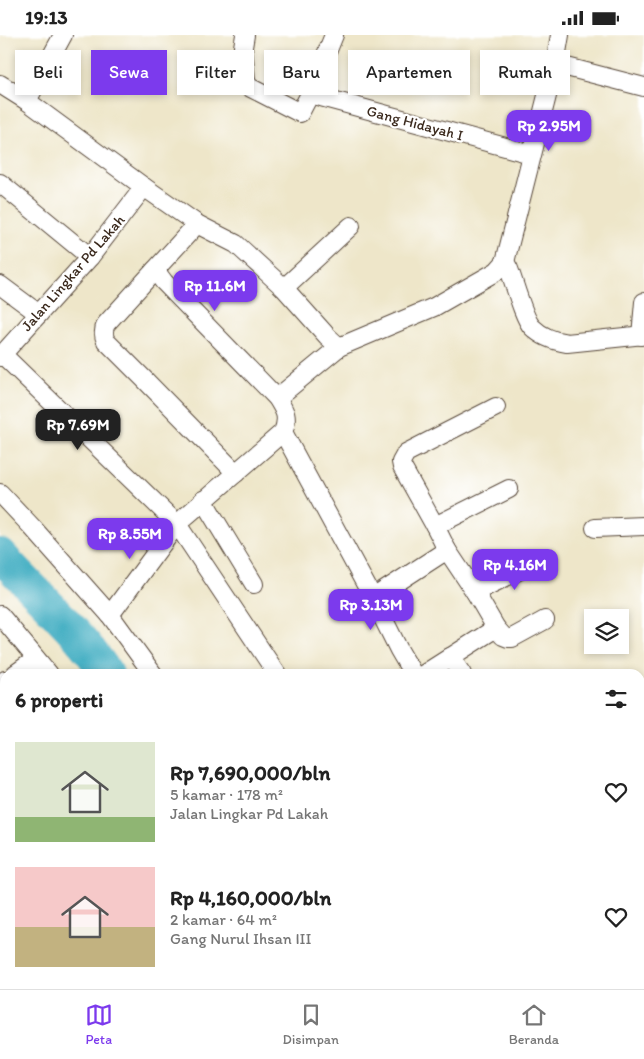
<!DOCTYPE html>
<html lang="id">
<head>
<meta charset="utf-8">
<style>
	:root { --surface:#fff; --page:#f6f6f6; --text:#222; --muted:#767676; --line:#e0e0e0; --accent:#7c3aed }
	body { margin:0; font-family:Itim,sans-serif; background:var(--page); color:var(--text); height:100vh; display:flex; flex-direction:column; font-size:19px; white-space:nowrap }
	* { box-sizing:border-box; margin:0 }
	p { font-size:16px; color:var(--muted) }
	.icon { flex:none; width:28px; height:28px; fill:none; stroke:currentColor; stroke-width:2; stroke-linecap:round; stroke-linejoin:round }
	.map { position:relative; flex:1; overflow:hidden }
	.side { position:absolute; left:0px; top:634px; width:645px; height:321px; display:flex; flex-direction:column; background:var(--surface); border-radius:15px 15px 0 0; box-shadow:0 2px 8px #0003 }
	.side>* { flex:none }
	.banner { position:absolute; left:15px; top:15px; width:615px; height:45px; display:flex; gap:10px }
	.buttons { position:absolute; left:584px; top:574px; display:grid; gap:10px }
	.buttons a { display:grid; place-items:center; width:45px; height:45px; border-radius:0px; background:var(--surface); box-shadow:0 2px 8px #0003; font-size:25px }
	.price { position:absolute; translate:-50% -42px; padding:0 11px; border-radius:10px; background:var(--accent); color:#fff; font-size:16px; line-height:32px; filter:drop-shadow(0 1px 2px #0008) }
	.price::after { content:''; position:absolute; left:50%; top:30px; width:15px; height:11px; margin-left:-8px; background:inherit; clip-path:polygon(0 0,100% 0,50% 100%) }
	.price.on { background:#222; color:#fff }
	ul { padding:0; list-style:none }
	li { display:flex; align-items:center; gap:15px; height:125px; padding:0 15px }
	li span { display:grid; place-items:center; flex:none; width:140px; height:100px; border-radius:0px; color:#555 }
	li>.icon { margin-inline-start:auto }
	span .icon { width:60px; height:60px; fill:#fffc; stroke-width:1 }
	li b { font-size:21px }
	h2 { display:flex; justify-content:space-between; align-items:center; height:60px; padding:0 15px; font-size:21px }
	.tag { padding:0 18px; border-radius:0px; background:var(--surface); box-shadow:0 2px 8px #0003; font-size:18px; line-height:45px }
	.tag.on { background:var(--accent); color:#fff }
	.status { display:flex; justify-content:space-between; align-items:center; height:35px; padding:0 25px; background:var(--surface); direction:ltr }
	.status svg { height:14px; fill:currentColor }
	.menu { display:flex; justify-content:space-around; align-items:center; height:70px; border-top:1px solid var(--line); background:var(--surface); font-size:14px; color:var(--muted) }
	.menu a { display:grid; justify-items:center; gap:2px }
	.menu .on { color:var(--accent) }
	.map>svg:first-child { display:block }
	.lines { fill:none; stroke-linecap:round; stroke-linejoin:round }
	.river { stroke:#43aec2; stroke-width:34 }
	.building { fill:#d4a399 }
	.street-casing { stroke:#564638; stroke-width:20 }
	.street { stroke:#fff; stroke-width:18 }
	.labels { text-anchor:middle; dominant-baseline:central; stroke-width:4.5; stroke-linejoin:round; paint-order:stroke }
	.street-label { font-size:15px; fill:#3b2a1e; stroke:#fff }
</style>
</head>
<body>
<div class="status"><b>19:13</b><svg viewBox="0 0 49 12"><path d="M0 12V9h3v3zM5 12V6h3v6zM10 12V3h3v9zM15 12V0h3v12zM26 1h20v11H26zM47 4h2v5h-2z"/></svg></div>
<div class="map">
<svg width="644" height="954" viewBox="0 0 644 954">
	<rect width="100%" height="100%" fill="#fff"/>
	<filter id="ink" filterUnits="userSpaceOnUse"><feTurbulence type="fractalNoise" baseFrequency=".02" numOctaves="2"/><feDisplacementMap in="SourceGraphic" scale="10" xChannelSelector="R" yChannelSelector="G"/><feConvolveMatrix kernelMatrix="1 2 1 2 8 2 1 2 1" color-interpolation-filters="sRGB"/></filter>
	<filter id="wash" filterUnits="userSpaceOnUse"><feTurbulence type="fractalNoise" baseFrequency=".0096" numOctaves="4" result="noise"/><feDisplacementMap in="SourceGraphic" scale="20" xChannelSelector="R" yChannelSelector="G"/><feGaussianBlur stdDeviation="1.12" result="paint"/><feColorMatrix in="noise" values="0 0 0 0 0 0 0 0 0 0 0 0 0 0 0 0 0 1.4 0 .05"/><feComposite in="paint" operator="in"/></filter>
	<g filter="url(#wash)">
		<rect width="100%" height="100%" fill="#eee6c9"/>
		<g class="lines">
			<g class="river">
				<path d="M0,520C36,559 77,594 107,639"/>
				<polyline points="332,950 335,954"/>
			</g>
		</g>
		<g id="blocks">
			<g class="building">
				<polygon points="644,703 644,746 640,747 640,704"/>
				<polygon points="640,752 644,752 644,795 642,795"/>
				<polygon points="644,820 644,863 640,864 640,821"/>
				<polygon points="640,869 644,869 644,909 643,909"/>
			</g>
		</g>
	</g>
	<g filter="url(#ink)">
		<use href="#blocks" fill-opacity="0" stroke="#564638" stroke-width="1"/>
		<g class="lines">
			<g class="street-casing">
				<g id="street">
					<polyline points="245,0 243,12 246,46 249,52 300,78 310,59 531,119"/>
					<polyline points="555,29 644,52"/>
					<polyline points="0,49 27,66 144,152 197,189 236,209 284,253 327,301 339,312"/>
					<polyline points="310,59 334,0"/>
					<polyline points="27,66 63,0"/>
					<polyline points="0,148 90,222"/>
					<path d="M505,227L509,234C514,247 524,284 532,292C542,302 553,306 567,308L644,300"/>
					<path d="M155,235L106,289C103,295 103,300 106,306L144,344L236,438"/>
					<polyline points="0,250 39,279"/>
					<polyline points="284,253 351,191"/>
					<polyline points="641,301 644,267"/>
					<polyline points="2,319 177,489 277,639"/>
					<polyline points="0,322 90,222 144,152"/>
					<polyline points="277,363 339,312 434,272 497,236 505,227 555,29 560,0"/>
					<polyline points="283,397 373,563 399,615 413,639"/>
					<polyline points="0,458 32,492 110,580 153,639"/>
					<polyline points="203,465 254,549"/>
					<polyline points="435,491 509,454"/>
					<polyline points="595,493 644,491"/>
					<polyline points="447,515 435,491 402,432 401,427 406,418 496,372"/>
					<polyline points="475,557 541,525"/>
					<polyline points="373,563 447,515 475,557 496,593 503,601 508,603 512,603 545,585"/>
					<polyline points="0,580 49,639"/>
					<path d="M110,580L177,489L283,397C289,382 285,376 277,363L164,247L155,235L197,189"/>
					<polyline points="450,622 462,639"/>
					<polyline points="15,639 36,624"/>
					<polyline points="424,639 496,593"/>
					<polyline points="0,649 5,645"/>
					<polyline points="640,690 644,689"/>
					<polyline points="0,772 5,768"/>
					<polyline points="640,804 644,804"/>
					<polyline points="0,886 5,882"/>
					<polyline points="640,925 644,924"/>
					<polyline points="286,950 289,954"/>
					<polyline points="444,950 445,954"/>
					<polyline points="204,954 209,950"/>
				</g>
			</g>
			<use href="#street" class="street"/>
		</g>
	</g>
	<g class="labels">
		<g class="street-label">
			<text transform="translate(415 88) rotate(15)">Gang Hidayah I</text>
			<text transform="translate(73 238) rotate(-49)">Jalan Lingkar Pd Lakah</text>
		</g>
	</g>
</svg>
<div class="buttons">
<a><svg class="icon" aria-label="layers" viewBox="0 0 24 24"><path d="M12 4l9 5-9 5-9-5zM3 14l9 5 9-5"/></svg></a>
</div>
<b class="price" style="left:549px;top:117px">Rp 2.95M</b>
<b class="price" style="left:215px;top:277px">Rp 11.6M</b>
<b class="price on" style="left:78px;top:416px">Rp 7.69M</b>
<b class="price" style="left:130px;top:525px">Rp 8.55M</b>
<b class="price" style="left:515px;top:556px">Rp 4.16M</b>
<b class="price" style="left:371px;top:596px">Rp 3.13M</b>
<div class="banner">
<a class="tag">Beli</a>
<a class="tag on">Sewa</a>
<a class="tag">Filter</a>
<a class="tag">Baru</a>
<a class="tag">Apartemen</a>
<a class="tag">Rumah</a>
</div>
<section class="side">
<h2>6 properti<svg class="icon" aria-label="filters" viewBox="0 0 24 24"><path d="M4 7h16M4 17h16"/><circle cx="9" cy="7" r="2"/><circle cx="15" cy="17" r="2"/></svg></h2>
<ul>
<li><span style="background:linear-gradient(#dfe7d0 75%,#8fb573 0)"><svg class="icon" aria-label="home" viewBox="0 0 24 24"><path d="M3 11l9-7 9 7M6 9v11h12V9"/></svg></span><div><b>Rp 7,690,000/bln</b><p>5 kamar · 178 m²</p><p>Jalan Lingkar Pd Lakah</p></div><svg class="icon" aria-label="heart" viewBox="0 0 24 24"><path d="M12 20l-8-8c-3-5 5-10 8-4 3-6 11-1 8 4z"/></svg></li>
<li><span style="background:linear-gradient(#f6c9c9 60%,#c2b280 0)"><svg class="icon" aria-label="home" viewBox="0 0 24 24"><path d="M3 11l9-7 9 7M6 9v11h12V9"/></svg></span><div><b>Rp 4,160,000/bln</b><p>2 kamar · 64 m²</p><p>Gang Nurul Ihsan III</p></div><svg class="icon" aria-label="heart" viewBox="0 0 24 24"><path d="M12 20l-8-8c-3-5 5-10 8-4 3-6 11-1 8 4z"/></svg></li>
</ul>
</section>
</div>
<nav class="menu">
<a class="on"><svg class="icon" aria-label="map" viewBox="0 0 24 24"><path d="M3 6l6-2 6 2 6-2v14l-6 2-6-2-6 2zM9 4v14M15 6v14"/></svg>Peta</a>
<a><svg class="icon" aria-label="saved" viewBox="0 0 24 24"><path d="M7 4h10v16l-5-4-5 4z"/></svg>Disimpan</a>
<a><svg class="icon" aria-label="home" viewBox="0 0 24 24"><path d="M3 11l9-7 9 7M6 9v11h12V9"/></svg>Beranda</a>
</nav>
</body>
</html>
